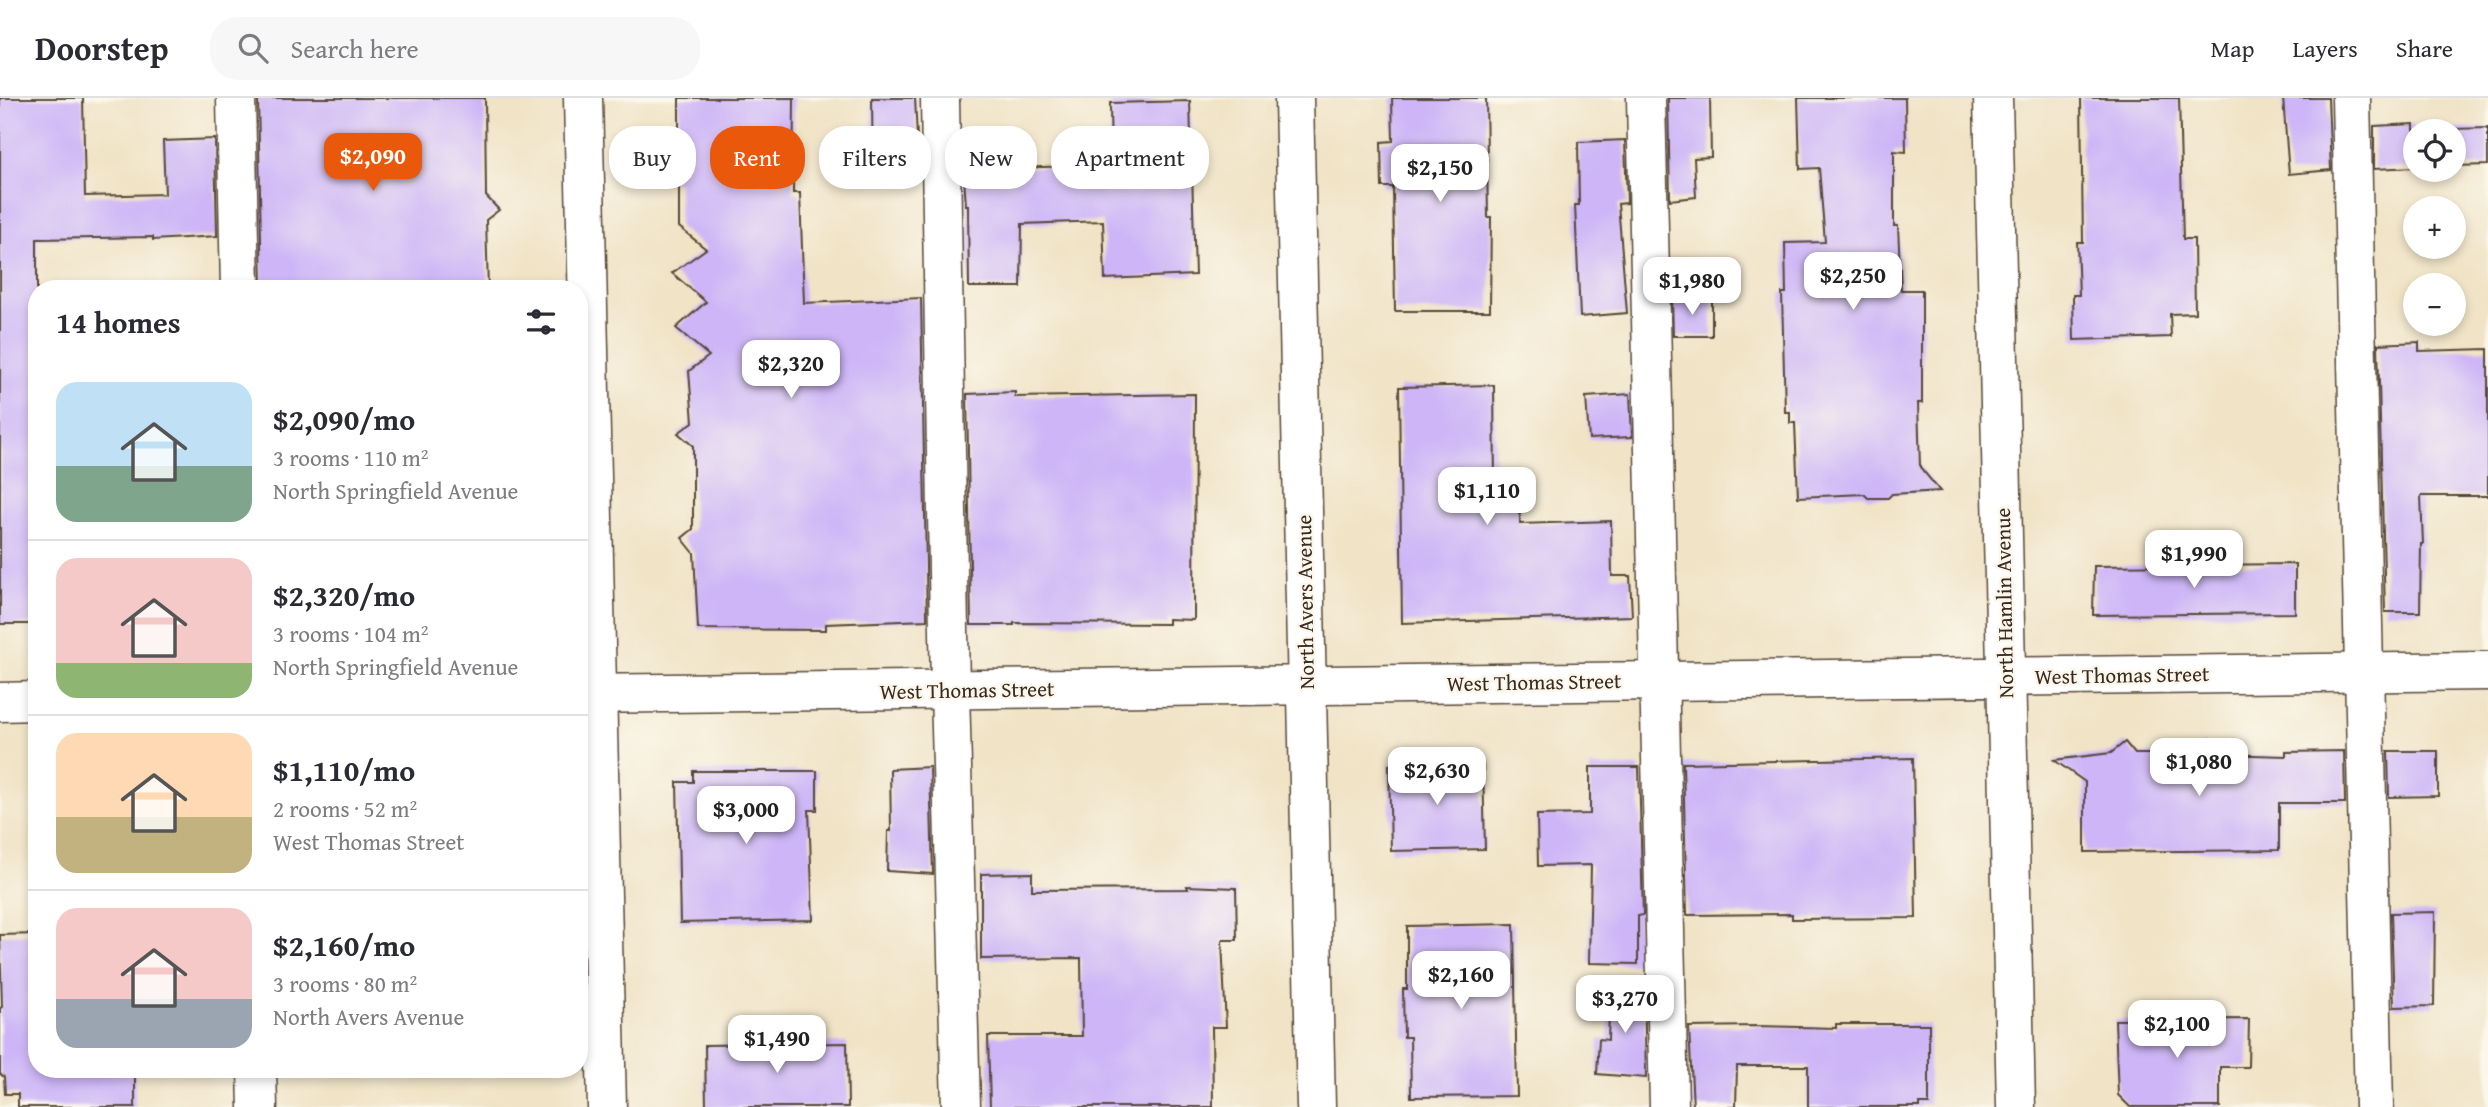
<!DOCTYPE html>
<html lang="en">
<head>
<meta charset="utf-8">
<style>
	:root { --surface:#fff; --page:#f7f7f7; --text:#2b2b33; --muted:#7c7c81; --line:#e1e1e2; --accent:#ea580c }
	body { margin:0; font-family:"Gentium Book Plus",serif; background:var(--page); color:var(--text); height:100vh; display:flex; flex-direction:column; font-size:26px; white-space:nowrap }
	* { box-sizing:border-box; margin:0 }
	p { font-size:23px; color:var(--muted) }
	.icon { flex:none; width:38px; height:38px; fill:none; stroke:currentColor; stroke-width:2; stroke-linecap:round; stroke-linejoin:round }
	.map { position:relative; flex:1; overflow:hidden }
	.side { position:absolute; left:28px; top:182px; width:560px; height:798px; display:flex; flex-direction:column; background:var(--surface); border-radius:28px; box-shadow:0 4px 10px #0003 }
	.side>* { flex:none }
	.top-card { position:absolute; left:609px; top:28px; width:665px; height:63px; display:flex; gap:14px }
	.controls { position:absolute; left:2403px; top:21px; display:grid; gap:14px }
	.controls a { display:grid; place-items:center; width:63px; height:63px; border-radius:50%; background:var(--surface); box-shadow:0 4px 10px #0003; font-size:35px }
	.price { position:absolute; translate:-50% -60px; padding:0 16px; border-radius:14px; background:#fff; color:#222; font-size:23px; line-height:46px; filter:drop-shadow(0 2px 4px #0008) }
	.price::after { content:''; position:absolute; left:50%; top:42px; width:21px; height:16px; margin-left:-10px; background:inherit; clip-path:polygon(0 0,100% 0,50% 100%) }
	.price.selected { background:var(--accent); color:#fff }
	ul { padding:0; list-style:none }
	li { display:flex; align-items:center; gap:21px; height:175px; padding:0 28px }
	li+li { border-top:2px solid var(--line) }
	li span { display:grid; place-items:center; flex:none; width:196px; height:140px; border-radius:21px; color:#555 }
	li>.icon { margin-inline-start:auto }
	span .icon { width:84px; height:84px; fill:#fffc; stroke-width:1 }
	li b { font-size:30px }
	h2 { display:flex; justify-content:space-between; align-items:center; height:84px; padding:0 28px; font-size:30px }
	.pill { padding:0 24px; border-radius:28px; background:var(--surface); box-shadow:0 4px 10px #0003; font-size:24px; line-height:63px }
	.pill.selected { background:var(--accent); color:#fff }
	header { display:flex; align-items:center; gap:42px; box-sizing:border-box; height:98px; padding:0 35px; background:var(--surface); border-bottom:2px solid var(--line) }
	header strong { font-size:33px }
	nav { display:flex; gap:38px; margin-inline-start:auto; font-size:24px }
	.search { width:490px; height:63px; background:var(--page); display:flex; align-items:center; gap:18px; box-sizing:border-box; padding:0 24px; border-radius:28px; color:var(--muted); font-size:26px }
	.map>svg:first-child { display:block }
	.building { fill:#cdb5f7 }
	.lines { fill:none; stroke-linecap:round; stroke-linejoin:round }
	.minor-casing { stroke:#564637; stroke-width:41 }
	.minor { stroke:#fff; stroke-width:38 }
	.labels { text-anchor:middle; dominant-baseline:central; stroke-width:5; stroke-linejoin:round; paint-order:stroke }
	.street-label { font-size:21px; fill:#3b2a1e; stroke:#fbf7ec }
</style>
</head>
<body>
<header>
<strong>Doorstep</strong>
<div class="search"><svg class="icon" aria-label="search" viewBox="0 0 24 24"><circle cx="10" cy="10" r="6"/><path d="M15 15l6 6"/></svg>Search here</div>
<nav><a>Map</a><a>Layers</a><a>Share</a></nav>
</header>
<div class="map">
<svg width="2488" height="1009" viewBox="0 0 2488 1009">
	<rect width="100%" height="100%" fill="#fbf7ec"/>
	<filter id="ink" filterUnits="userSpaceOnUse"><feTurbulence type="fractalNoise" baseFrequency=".0143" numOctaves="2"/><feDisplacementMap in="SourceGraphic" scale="14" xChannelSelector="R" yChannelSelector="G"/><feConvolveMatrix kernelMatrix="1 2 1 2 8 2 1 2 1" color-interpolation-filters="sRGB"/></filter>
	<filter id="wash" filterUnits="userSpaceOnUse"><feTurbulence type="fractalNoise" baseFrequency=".00686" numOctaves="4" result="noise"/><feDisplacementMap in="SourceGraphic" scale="28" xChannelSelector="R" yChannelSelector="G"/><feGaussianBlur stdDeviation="1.57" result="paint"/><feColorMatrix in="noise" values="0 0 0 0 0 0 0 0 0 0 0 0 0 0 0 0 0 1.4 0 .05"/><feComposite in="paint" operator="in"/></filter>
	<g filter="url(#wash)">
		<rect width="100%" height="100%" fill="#f0e3c6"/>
		<g id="blocks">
			<g class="building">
				<polygon points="0,0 83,0 85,98 165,96 163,43 215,41 217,138 153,142 153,139 37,141 37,526 0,526"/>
				<polygon points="258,0 485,0 486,98 499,112 486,122 488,191 262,191"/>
				<polygon points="679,0 794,0 793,95 800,95 804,205 921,200 927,522 826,526 826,532 698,531 694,455 682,440 693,431 693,348 678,335 693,324 689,273 709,258 676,230 706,204 672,175 706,151 679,129 679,84 673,84 672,36 679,36"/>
				<polygon points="872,0 915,0 919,78 873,79"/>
				<polygon points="1392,0 1486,0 1488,119 1491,119 1490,213 1395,213 1393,89 1382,89 1381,44 1393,43"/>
				<polygon points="1668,0 1710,0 1711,59 1694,60 1696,99 1670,102"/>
				<polygon points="1798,0 1905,0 1906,54 1894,53 1894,128 1898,128 1901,192 1922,192 1922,305 1918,305 1920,369 1940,393 1892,396 1888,400 1868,400 1864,396 1798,399 1795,325 1790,325 1790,314 1785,314 1782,195 1786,195 1785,145 1825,144 1819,70 1800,71"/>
				<polygon points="2081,0 2179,0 2183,141 2194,141 2195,215 2170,216 2171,239 2074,242 2073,197 2079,197 2077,144 2083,144"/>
				<polygon points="2283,0 2328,0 2331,72 2289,76"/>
				<polygon points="1190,3 1195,177 1105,181 1103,123 1022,126 1021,189 969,189 968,107 966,107 963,67 1005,64 1006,70 1111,67 1110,5"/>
				<polygon points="2414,26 2414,32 2488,30 2488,67 2454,68 2454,33 2415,33 2415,69 2374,71 2374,28"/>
				<polygon points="1625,42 1627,105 1618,106 1627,215 1580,219 1575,107 1579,107 1578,44"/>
				<polygon points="1672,200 1712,200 1712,238 1673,238"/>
				<polygon points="2419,244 2419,253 2488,251 2488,398 2421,398 2423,446 2421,446 2420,514 2385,514 2378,246"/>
				<polygon points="1494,287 1495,385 1520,384 1520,426 1611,423 1612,478 1630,478 1632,518 1402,525 1399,289"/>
				<polygon points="1015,294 1015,299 1195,296 1194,522 1168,521 1168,526 1014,525 1014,527 971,527 967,296"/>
				<polygon points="1630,296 1632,339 1589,341 1586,299"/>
				<polygon points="2295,466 2295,515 2093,517 2094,468"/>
				<polygon points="2125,644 2135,656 2192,656 2204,644 2218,656 2286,658 2286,654 2344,653 2345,705 2279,705 2279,752 2085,754 2085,684 2054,662 2111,655"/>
				<polygon points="2388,653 2438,653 2438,698 2389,699"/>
				<polygon points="1913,660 1916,820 1792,821 1792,816 1687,817 1683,665"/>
				<polygon points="1483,666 1485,751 1391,753 1389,667"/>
				<polygon points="930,669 933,776 887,773 888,733 891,733 890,671"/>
				<polygon points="1590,669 1639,669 1643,817 1638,818 1638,866 1589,865 1591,767 1538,768 1537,717 1590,716"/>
				<polygon points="693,673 817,673 817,712 809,712 813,822 680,825 677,684 693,684"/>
				<polygon points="1032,775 1032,792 1188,791 1187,788 1236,790 1237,842 1222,842 1226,929 1212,929 1213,1009 990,1009 988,938 1082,938 1081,860 981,861 981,776"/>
				<polygon points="2435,814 2434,908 2394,909 2391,815"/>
				<polygon points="1514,826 1517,998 1411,999 1410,939 1404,939 1403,891 1407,891 1407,828"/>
				<polygon points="37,836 37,971 135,971 135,1009 18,1009 18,996 5,996 4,979 0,976 0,910 2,909 0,837"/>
				<polygon points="1610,888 1644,888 1646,980 1597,976 1599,941 1608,942"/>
				<polygon points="2249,921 2248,969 2220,969 2220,1009 2130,1009 2118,997 2115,922"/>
				<polygon points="1836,926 1929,926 1929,1006 1920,1006 1920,1009 1808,1009 1808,968 1737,968 1736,1009 1693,1009 1689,929 1758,928 1836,930"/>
				<polygon points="847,945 848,1009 706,1009 705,947"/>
			</g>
		</g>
	</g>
	<g filter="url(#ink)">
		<use href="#blocks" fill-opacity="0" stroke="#564637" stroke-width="2"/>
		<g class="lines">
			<g class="minor-casing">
				<g id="minor">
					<polyline points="236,0 240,191"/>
					<polyline points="583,0 607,1009"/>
					<polyline points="940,0 950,592 961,1009"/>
					<polyline points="1294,0 1316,1009"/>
					<polyline points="1646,0 1669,1009"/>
					<polyline points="1993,0 2016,1009"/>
					<polyline points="2351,0 2374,1009"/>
					<polyline points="579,596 2488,573"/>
					<polyline points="0,604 37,603"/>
					<polyline points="257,971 258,1009"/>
				</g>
			</g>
			<use href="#minor" class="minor"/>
		</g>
	</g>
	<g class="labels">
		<g class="street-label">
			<text transform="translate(1305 504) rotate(-91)">North Avers Avenue</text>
			<text transform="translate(2004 505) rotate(-91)">North Hamlin Avenue</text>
			<text transform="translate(2122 577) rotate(-1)">West Thomas Street</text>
			<text transform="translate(1534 584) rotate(-1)">West Thomas Street</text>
			<text transform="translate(967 592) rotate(-1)">West Thomas Street</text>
		</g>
	</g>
</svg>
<div class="controls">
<a><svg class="icon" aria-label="locate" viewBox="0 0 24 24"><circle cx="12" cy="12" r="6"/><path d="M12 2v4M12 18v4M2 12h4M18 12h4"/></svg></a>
<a>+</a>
<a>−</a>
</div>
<b class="price selected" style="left:373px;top:95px">$2,090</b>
<b class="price" style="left:1440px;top:106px">$2,150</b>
<b class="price" style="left:1853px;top:214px">$2,250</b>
<b class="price" style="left:1692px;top:219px">$1,980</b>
<b class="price" style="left:791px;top:302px">$2,320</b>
<b class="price" style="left:1487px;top:429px">$1,110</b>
<b class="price" style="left:2194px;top:492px">$1,990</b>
<b class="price" style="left:2199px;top:700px">$1,080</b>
<b class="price" style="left:1437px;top:709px">$2,630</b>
<b class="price" style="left:746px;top:748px">$3,000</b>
<b class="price" style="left:1461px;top:913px">$2,160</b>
<b class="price" style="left:1625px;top:937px">$3,270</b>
<b class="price" style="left:2177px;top:962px">$2,100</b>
<b class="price" style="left:777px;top:977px">$1,490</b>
<div class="top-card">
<a class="pill">Buy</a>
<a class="pill selected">Rent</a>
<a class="pill">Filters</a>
<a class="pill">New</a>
<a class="pill">Apartment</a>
</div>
<section class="side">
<h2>14 homes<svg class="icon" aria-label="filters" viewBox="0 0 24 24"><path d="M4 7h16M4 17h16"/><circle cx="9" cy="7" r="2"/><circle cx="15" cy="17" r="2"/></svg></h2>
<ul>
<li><span style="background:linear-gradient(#bfe0f5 60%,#7fa58c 0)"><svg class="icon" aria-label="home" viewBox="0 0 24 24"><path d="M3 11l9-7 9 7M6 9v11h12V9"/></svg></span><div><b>$2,090/mo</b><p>3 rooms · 110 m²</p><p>North Springfield Avenue</p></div></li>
<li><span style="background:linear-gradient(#f6c9c9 75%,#8fb573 0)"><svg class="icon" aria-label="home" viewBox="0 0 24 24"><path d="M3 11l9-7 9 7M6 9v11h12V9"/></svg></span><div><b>$2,320/mo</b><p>3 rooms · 104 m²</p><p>North Springfield Avenue</p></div></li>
<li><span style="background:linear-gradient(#ffd9b3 60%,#c2b280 0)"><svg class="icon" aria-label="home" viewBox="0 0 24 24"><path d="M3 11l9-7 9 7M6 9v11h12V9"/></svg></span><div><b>$1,110/mo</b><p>2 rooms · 52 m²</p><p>West Thomas Street</p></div></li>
<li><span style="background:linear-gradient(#f6c9c9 65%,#9aa5b1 0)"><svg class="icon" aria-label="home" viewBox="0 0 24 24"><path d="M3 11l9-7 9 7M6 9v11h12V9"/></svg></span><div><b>$2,160/mo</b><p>3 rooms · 80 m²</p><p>North Avers Avenue</p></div></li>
</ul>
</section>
</div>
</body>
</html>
